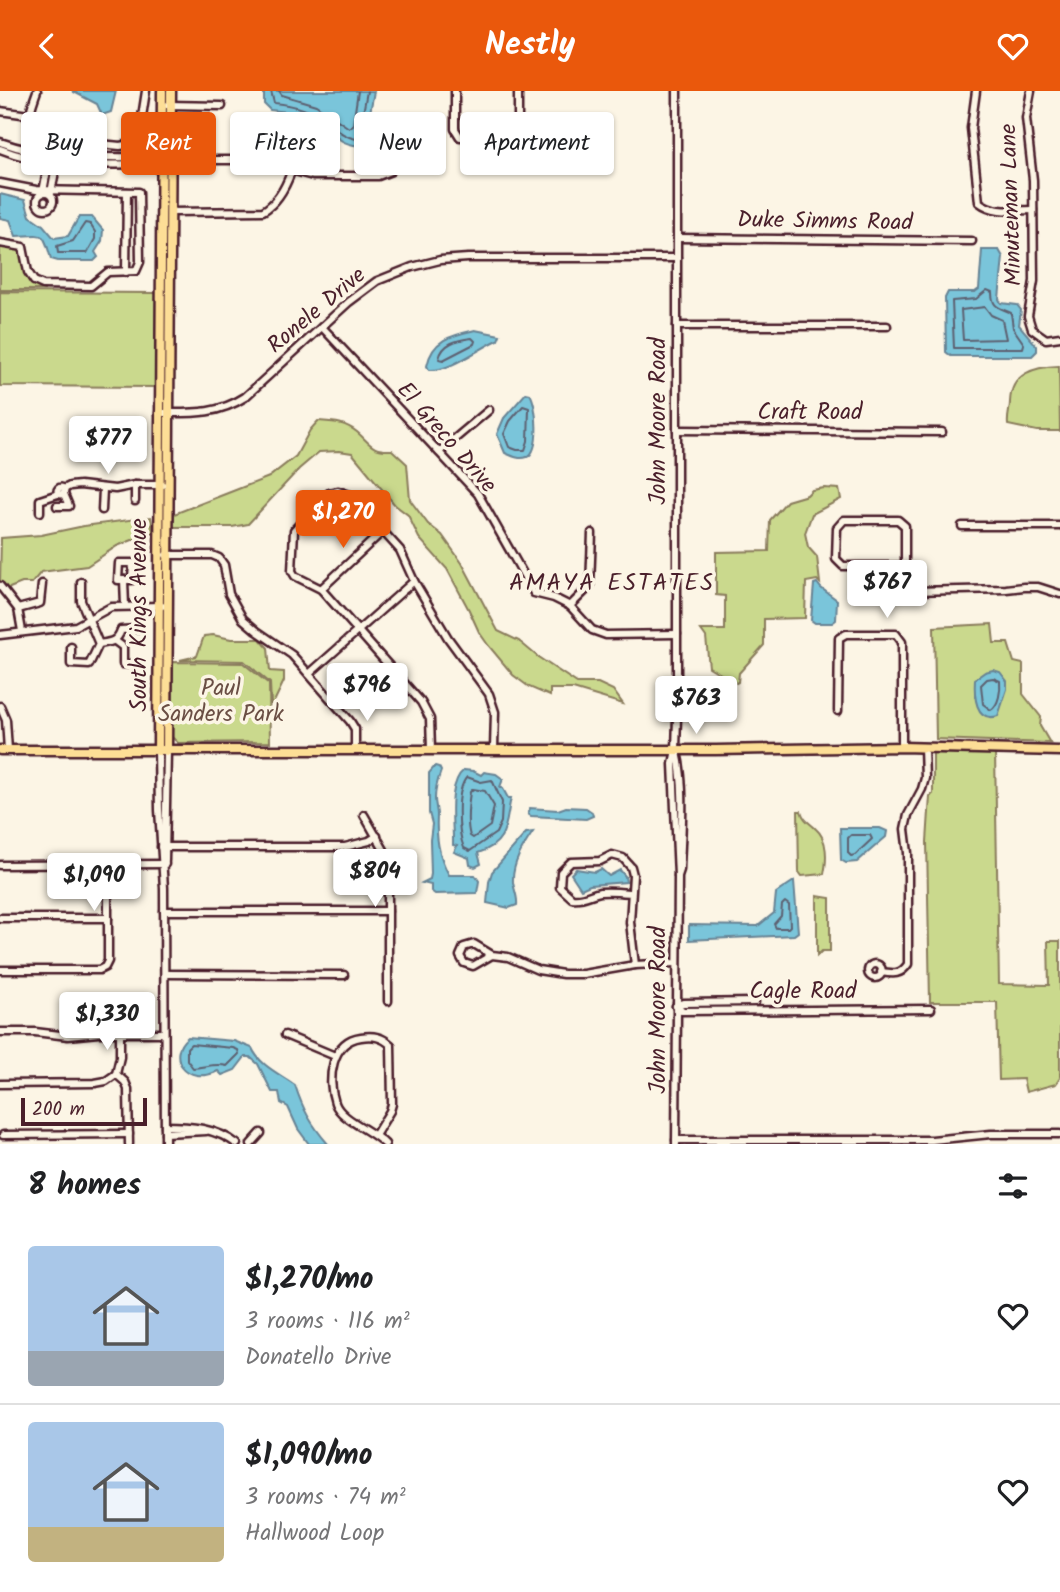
<!DOCTYPE html>
<html lang="en">
<head>
<meta charset="utf-8">
<style>
	:root { --surface:#fff; --page:#f6f6f6; --text:#202124; --muted:#757577; --line:#e0e0e0; --accent:#ea580c }
	body { margin:0; font-family:Kalam,sans-serif; background:var(--page); color:var(--text); height:100vh; display:flex; flex-direction:column; font-size:26px; white-space:nowrap }
	* { box-sizing:border-box; margin:0 }
	p { font-size:23px; color:var(--muted) }
	.icon { flex:none; width:38px; height:38px; fill:none; stroke:currentColor; stroke-width:2; stroke-linecap:round; stroke-linejoin:round }
	.map { position:relative; height:1053px; overflow:hidden }
	.sheet { display:flex; flex-direction:column; background:var(--surface); flex:1 }
	.sheet>* { flex:none }
	.banner { position:absolute; left:21px; top:21px; width:700px; height:63px; display:flex; gap:14px }
	.scale { position:absolute; left:21px; bottom:18px; width:126px; box-sizing:border-box; padding-left:7px; border:4px solid #4a1f2b; border-top:0; font-size:19px; line-height:24px; white-space:nowrap; color:#4a1f2b; -webkit-text-stroke:5px #fcf5e5; paint-order:stroke }
	.price { position:absolute; translate:-50% -60px; padding:0 16px; border-radius:7px; background:#fff; color:#222; font-size:23px; line-height:46px; filter:drop-shadow(0 2px 4px #0008) }
	.price::after { content:''; position:absolute; left:50%; top:42px; width:21px; height:16px; margin-left:-10px; background:inherit; clip-path:polygon(0 0,100% 0,50% 100%) }
	.price.on { background:var(--accent); color:#fff }
	ul { padding:0; list-style:none }
	li { display:flex; align-items:center; gap:21px; height:175px; padding:0 28px }
	li+li { border-top:2px solid var(--line) }
	li span { display:grid; place-items:center; flex:none; width:196px; height:140px; border-radius:7px; color:#555 }
	li>.icon { margin-inline-start:auto }
	span .icon { width:84px; height:84px; fill:#fffc; stroke-width:1 }
	li b { font-size:30px }
	h2 { display:flex; justify-content:space-between; align-items:center; height:84px; padding:0 28px; font-size:30px }
	.chip { padding:0 24px; border-radius:7px; background:var(--surface); box-shadow:0 2px 5px #0004; font-size:24px; line-height:63px }
	.chip.on { background:var(--accent); color:#fff }
	header { display:flex; justify-content:space-between; align-items:center; height:91px; padding:0 28px; background:var(--accent); color:#fff; font-size:32px; font-weight:800 }
	.map>svg:first-child { display:block }
	.green { fill:#cad98d; stroke:#8a7c5c; stroke-width:2 }
	.water { fill:#7ac5da; stroke:#678394; stroke-width:2 }
	.lines { fill:none; stroke-linecap:round; stroke-linejoin:round }
	.shore { stroke:#5d6171; stroke-width:2 }
	.minor-casing { stroke:#4a1f2b; stroke-width:11 }
	.major-casing { stroke:#4a1f2b; stroke-width:13 }
	.minor { stroke:#fcf5e5; stroke-width:6 }
	.major { stroke:#fdde96; stroke-width:8 }
	.labels { text-anchor:middle; dominant-baseline:central; stroke-width:7; stroke-linejoin:round; paint-order:stroke }
	.street-label { font-size:23px; fill:#4a1f2b; stroke:#fcf5e5 }
	.park-label { font-size:23px; fill:#6a4e44; stroke:#fcf5e5 }
	.neighbourhood-label { font-size:24px; letter-spacing:2px; fill:#4a1f2b; stroke:#fcf5e5 }
</style>
</head>
<body>
<header><svg class="icon" aria-label="back" viewBox="0 0 24 24"><path d="M15 5l-7 7 7 7"/></svg>Nestly<svg class="icon" aria-label="heart" viewBox="0 0 24 24"><path d="M12 20l-8-8c-3-5 5-10 8-4 3-6 11-1 8 4z"/></svg></header>
<div class="map">
<svg width="1060" height="1053" viewBox="0 0 1060 1053">
	<rect width="100%" height="100%" fill="#fcf5e5"/>
	<filter id="ink" filterUnits="userSpaceOnUse"><feTurbulence type="fractalNoise" baseFrequency=".0143" numOctaves="2"/><feDisplacementMap in="SourceGraphic" scale="14" xChannelSelector="R" yChannelSelector="G"/><feConvolveMatrix kernelMatrix="1 2 1 2 8 2 1 2 1" color-interpolation-filters="sRGB"/></filter>
	<g filter="url(#ink)">
		<g class="green">
			<polygon points="0,155 19,158 22,162 27,184 33,193 45,199 0,199"/>
			<polygon points="0,201 156,202 155,296 0,295"/>
			<path d="M1059,275L1060,340H1037L1008,334C1007,325 1010,319 1010,311C1011,282 1034,276 1059,275Z"/>
			<path d="M318,330C333,331 345,331 357,341C371,353 371,360 392,359L407,373L410,409L428,433L442,444L462,472L498,540L519,550L538,566L577,592H598L613,599L623,613L573,598H550V605L529,596L513,584L488,554L479,541L469,519L447,478L419,447L408,424L395,414L352,362L339,360L319,361L299,378L248,433L232,436H173L174,423L269,386L296,365L310,339Z"/>
			<polygon points="824,397 839,398 841,408 812,423 805,442 808,456 817,466 820,492 817,489 806,491 805,527 764,528 764,554 739,582 738,591 736,592 709,576 706,546 701,539 725,539 725,505 716,504 716,461 769,460 770,429 787,410 807,404 812,399"/>
			<polygon points="151,426 153,441 117,455 87,475 41,481 32,492 22,492 7,498 0,492 1,447 41,444 84,435"/>
			<polygon points="992,533 994,552 1008,552 1014,571 1023,573 1023,603 1041,626 1040,635 1050,652 936,648 934,536"/>
			<polygon points="213,544 231,548 260,548 268,557 270,580 284,581 284,590 273,613 271,613 270,592 244,570 180,569 197,565 204,545"/>
			<polygon points="172,571 243,572 269,593 270,651 178,652 171,645"/>
			<polygon points="933,659 995,661 999,893 1049,894 1048,850 1060,850 1060,987 1056,993 1026,1001 1023,988 999,989 997,911 930,911 927,751 930,705 933,703"/>
			<path d="M798,720H801C804,730 809,731 816,738C828,748 827,769 824,783L802,785L799,781Z"/>
			<polygon points="817,805 830,807 830,860 822,860 817,865"/>
		</g>
		<g class="water">
			<polygon points="72,0 116,0 111,21 102,24 97,13"/>
			<path d="M264,0H374L364,55C340,55 337,44 319,33C304,24 288,20 270,19L264,13Z"/>
			<path d="M0,103L25,109L30,125L43,134L54,147L68,145L79,126H92L103,139L102,150L95,161L98,166L94,170H58L51,168C43,139 45,144 16,145L10,129L0,127Z"/>
			<polygon points="982,159 999,159 1003,166 999,208 1001,212 1017,214 1021,219 1019,234 1037,255 1037,260 1032,265 951,265 946,261 945,207 948,201 975,201 979,198"/>
			<path d="M475,239L500,244L498,249C480,257 449,281 429,279L427,275C432,248 453,244 475,239Z"/>
			<path d="M526,302L530,303C537,313 541,360 527,366C520,369 512,365 505,362L497,343L504,327Z"/>
			<polygon points="817,492 821,497 837,509 836,529 832,532 815,532 811,529 814,493"/>
			<path d="M993,579L1000,581L1007,590V598L998,625C975,632 974,604 975,588L985,581Z"/>
			<path d="M435,675L439,676L441,680C438,688 435,699 435,708C435,713 437,719 437,724C436,746 438,764 449,784H475L479,790L477,802L435,803L431,800V794L422,792L430,788L431,783L430,749L432,733L429,722V682Z"/>
			<path d="M464,679L473,680L481,684L484,681L496,683L503,688L500,696H502L508,707H511C505,732 509,752 478,762L481,773L475,776L470,774L469,767L454,761L457,755L453,754C454,736 446,693 464,679Z"/>
			<polygon points="566,716 586,717 592,721 593,725 586,728 531,725 528,723 530,717 558,719"/>
			<polygon points="840,737 880,737 887,740 886,746 857,771 846,772 841,769"/>
			<path d="M533,741C523,756 512,772 513,791C514,799 518,806 517,814L509,817L487,812L489,791L492,781L526,742Z"/>
			<polygon points="576,778 595,781 601,778 609,785 620,779 625,785 626,791 590,794 581,798 571,783"/>
			<polygon points="794,790 798,841 794,844 689,849 689,834 758,835 774,822 776,802"/>
			<path d="M188,946L234,950L252,957C260,975 280,983 295,994C303,1019 311,1033 328,1053H309L298,1038L288,1016L281,1012L279,1001H272L258,973L250,966H245L235,979L222,984L218,980C186,996 165,964 188,946Z"/>
		</g>
		<g class="lines">
			<g class="shore">
				<path d="M271,0L274,12C292,14 311,18 327,30C337,38 342,45 356,48L359,45L367,0"/>
				<polyline points="279,0 282,4 316,14 349,37 353,34 358,0"/>
				<polygon points="85,132 90,133 95,141 95,148 87,162 58,162 57,155 73,150"/>
				<path d="M987,199L992,201C992,217 999,216 1011,222L1013,237L1024,253L1023,257H954L952,210L976,208Z"/>
				<polygon points="985,216 991,224 1002,229 1006,248 963,249 961,219"/>
				<path d="M472,247L475,250L474,253L443,269L439,268C442,252 457,249 472,247Z"/>
				<polygon points="523,315 529,317 528,350 525,359 517,359 509,356 504,343 510,330"/>
				<path d="M993,587L1000,590C1001,599 999,614 991,619L983,613L981,594L987,588Z"/>
				<path d="M467,686L481,691L492,689L502,711L501,731L496,742L470,760L464,757C458,742 455,699 467,686Z"/>
				<path d="M473,698L485,700L494,715L490,735L473,747L470,745C466,732 468,715 470,701Z"/>
				<polygon points="851,744 870,744 872,748 855,764 851,765 848,762 848,747"/>
				<polygon points="785,811 789,814 790,835 788,837 776,837 774,833 781,825 782,814"/>
				<path d="M191,953L233,957L238,959L239,963L227,975C216,972 205,976 193,977L187,969V957Z"/>
			</g>
			<g class="minor-casing">
				<g id="minor">
					<path d="M37,0C29,23 21,38 51,47"/>
					<polyline points="455,0 455,38 460,46 510,46 518,39 518,0"/>
					<path d="M976,0L971,37L979,111C994,123 1015,119 1033,119"/>
					<polyline points="1031,0 1026,27 1033,89 1034,190 1028,225 1032,238 1046,248 1060,246"/>
					<polyline points="168,14 222,15"/>
					<polyline points="0,20 29,24"/>
					<circle cx="57" cy="47" r="6"/>
					<polyline points="63,49 120,55 136,52 139,45 146,0"/>
					<path d="M0,51C50,69 101,66 154,66L158,69H253L313,85H378L391,80"/>
					<path d="M0,58C49,78 102,73 154,73L158,69"/>
					<polyline points="0,92 36,99 139,101 140,171 136,180 108,181 91,195 43,194 34,190 28,181 23,156 0,152"/>
					<polyline points="43,101 52,52"/>
					<circle cx="45" cy="110" r="8"/>
					<polyline points="51,102 60,53"/>
					<path d="M170,121L263,120C277,112 286,95 291,81"/>
					<polyline points="677,147 972,150"/>
					<polyline points="126,181 127,101"/>
					<polyline points="677,235 887,235"/>
					<polyline points="322,236 478,403 534,502 554,507 570,515 592,539 606,544 677,543"/>
					<path d="M159,322C191,322 217,324 245,306L349,211L377,190L412,176L440,169L468,167H677"/>
					<polyline points="677,339 942,341"/>
					<polyline points="439,361 489,319"/>
					<polyline points="135,394 135,410"/>
					<circle cx="61" cy="400" r="3.5"/>
					<polyline points="64,398 70,395 80,394 115,398 135,394 163,394"/>
					<polyline points="57,415 69,415 64,403"/>
					<polyline points="102,419 103,398"/>
					<polyline points="40,421 40,409 58,403"/>
					<polygon points="844,429 898,429 905,435 905,475 843,475 836,468 837,437"/>
					<polyline points="962,435 1060,435"/>
					<polyline points="166,464 212,464 219,467 224,474 229,503 243,528 257,540 292,564 350,630 355,638 355,658"/>
					<polygon points="119,472 133,472 132,489 118,489"/>
					<polyline points="905,475 905,494 912,500 1006,498 1024,496 1038,496 1060,503"/>
					<polyline points="124,489 125,515"/>
					<polyline points="81,491 81,510 99,553"/>
					<polyline points="0,495 18,518 22,540"/>
					<polyline points="321,498 383,440"/>
					<polyline points="570,515 590,495 592,442"/>
					<polyline points="18,518 40,512 42,493"/>
					<polyline points="0,544 76,535 111,516 162,515"/>
					<polyline points="115,550 123,556 123,573 135,573"/>
					<path d="M99,553C111,551 117,551 121,539L137,538"/>
					<polyline points="71,556 71,573 89,574 99,553"/>
					<polyline points="309,583 414,490"/>
					<polyline points="0,615 6,629 8,659"/>
					<polyline points="838,620 839,547 846,543 896,543 902,551 902,656"/>
					<polyline points="431,658 430,628 421,611 321,498 295,485 292,480 294,439 329,402 338,400 350,404 400,459 414,490 448,547 489,603 495,621 494,658"/>
					<polyline points="158,660 159,719 164,797 165,1053"/>
					<path d="M677,661C686,698 681,741 680,779L678,785"/>
					<polyline points="364,724 384,759 388,773 388,910"/>
					<polyline points="161,756 345,756 369,750 377,745"/>
					<polyline points="165,770 167,660"/>
					<polyline points="0,774 165,773"/>
					<path d="M630,802C620,801 611,800 600,801C590,803 583,809 572,807L560,796L561,781L571,771L600,770L612,764L623,767L631,776L633,784L630,831L635,874"/>
					<polyline points="164,820 388,820"/>
					<polyline points="0,827 108,827"/>
					<polyline points="492,864 473,875 464,872 460,865 464,856 474,853 492,864 508,866 538,879 563,883 583,883 635,874 676,872"/>
					<circle cx="875" cy="880" r="7"/>
					<polyline points="0,879 99,879 105,876 108,870 108,775"/>
					<path d="M881,881C894,883 901,884 908,873V762L905,738L908,724L922,698L925,687L924,657"/>
					<polyline points="165,883 344,884"/>
					<polyline points="676,915 683,920 931,918"/>
					<polyline points="676,915 683,912 755,911"/>
					<polyline points="0,941 35,941 68,945 98,942 163,942"/>
					<polyline points="285,944 335,965"/>
					<polyline points="116,983 125,991 128,998 129,1053"/>
					<polyline points="116,983 120,966 120,941"/>
					<polyline points="0,993 95,992 106,990 116,983"/>
					<path d="M165,1035C190,1035 216,1037 237,1053"/>
					<polyline points="165,1042 206,1040"/>
					<path d="M376,1043L390,1020L392,1013L391,954C382,946 374,944 361,946C331,950 327,988 335,1012C341,1029 372,1039 385,1053"/>
					<polyline points="3,1044 129,1043"/>
					<polyline points="676,1049 932,1049 991,1043 1060,1043"/>
					<polyline points="251,1053 261,1042"/>
					<polyline points="676,1053 678,785 673,673 676,659 677,626 677,0"/>
				</g>
			</g>
			<g class="major-casing">
				<g id="major">
					<polyline points="0,659 716,659 902,656 1060,660"/>
					<polyline points="158,660 162,0"/>
					<polyline points="167,660 171,0"/>
				</g>
			</g>
			<use href="#minor" class="minor"/>
			<use href="#major" class="major"/>
		</g>
	</g>
	<g class="labels">
		<g class="street-label">
			<text transform="translate(1012 114) rotate(-92)">Minuteman Lane</text>
			<text transform="translate(825 131) rotate(1)">Duke Simms Road</text>
			<text transform="translate(317 220) rotate(-40)">Ronele Drive</text>
			<text x="810" y="322">Craft Road</text>
			<text transform="translate(659 330) rotate(-90)">John Moore Road</text>
			<text transform="translate(446 347) rotate(49)">El Greco Drive</text>
			<text transform="translate(140 524) rotate(-90)">South Kings Avenue</text>
			<text x="803" y="901">Cagle Road</text>
			<text transform="translate(659 919) rotate(-90)">John Moore Road</text>
		</g>
		<g class="park-label">
			<text x="221" y="598">Paul<tspan x="221" dy="26">Sanders Park</tspan></text>
		</g>
		<g class="neighbourhood-label">
			<text x="612" y="492">AMAYA ESTATES</text>
		</g>
	</g>
</svg>
<div class="scale">200 m</div>
<b class="price" style="left:108px;top:385px">$777</b>
<b class="price on" style="left:343px;top:459px">$1,270</b>
<b class="price" style="left:887px;top:529px">$767</b>
<b class="price" style="left:367px;top:632px">$796</b>
<b class="price" style="left:696px;top:645px">$763</b>
<b class="price" style="left:375px;top:818px">$804</b>
<b class="price" style="left:94px;top:822px">$1,090</b>
<b class="price" style="left:107px;top:961px">$1,330</b>
<div class="banner">
<a class="chip">Buy</a>
<a class="chip on">Rent</a>
<a class="chip">Filters</a>
<a class="chip">New</a>
<a class="chip">Apartment</a>
</div>
</div>
<section class="sheet">
<h2>8 homes<svg class="icon" aria-label="filters" viewBox="0 0 24 24"><path d="M4 7h16M4 17h16"/><circle cx="9" cy="7" r="2"/><circle cx="15" cy="17" r="2"/></svg></h2>
<ul>
<li><span style="background:linear-gradient(#a9c7e8 75%,#9aa5b1 0)"><svg class="icon" aria-label="home" viewBox="0 0 24 24"><path d="M3 11l9-7 9 7M6 9v11h12V9"/></svg></span><div><b>$1,270/mo</b><p>3 rooms · 116 m²</p><p>Donatello Drive</p></div><svg class="icon" aria-label="heart" viewBox="0 0 24 24"><path d="M12 20l-8-8c-3-5 5-10 8-4 3-6 11-1 8 4z"/></svg></li>
<li><span style="background:linear-gradient(#a9c7e8 75%,#c2b280 0)"><svg class="icon" aria-label="home" viewBox="0 0 24 24"><path d="M3 11l9-7 9 7M6 9v11h12V9"/></svg></span><div><b>$1,090/mo</b><p>3 rooms · 74 m²</p><p>Hallwood Loop</p></div><svg class="icon" aria-label="heart" viewBox="0 0 24 24"><path d="M12 20l-8-8c-3-5 5-10 8-4 3-6 11-1 8 4z"/></svg></li>
</ul>
</section>
</body>
</html>
